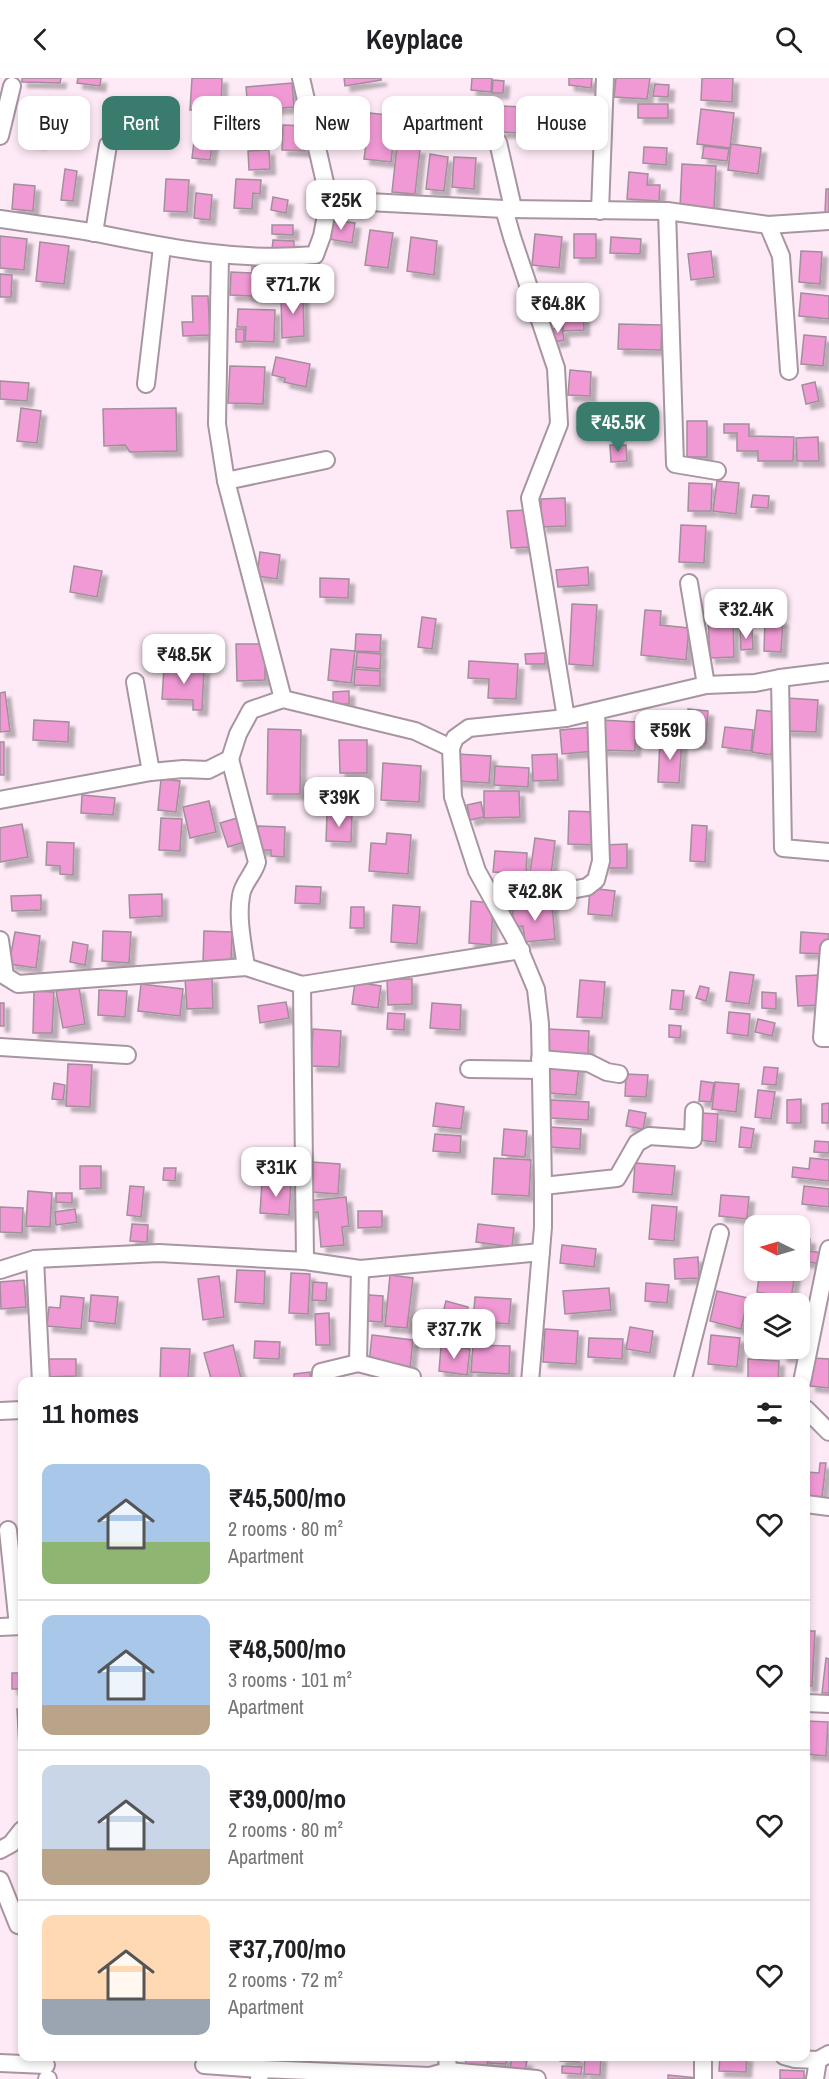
<!DOCTYPE html>
<html lang="en">
<head>
<meta charset="utf-8">
<style>
	:root { --surface:#fff; --page:#f2f2f2; --text:#202124; --muted:#757577; --line:#e0e0e0; --accent:#397c6e }
	body { margin:0; font-family:"Archivo Narrow",sans-serif; background:var(--page); color:var(--text); height:100vh; display:flex; flex-direction:column; font-size:22px; white-space:nowrap }
	* { box-sizing:border-box; margin:0 }
	p { font-size:20px; color:var(--muted) }
	.icon { flex:none; width:33px; height:33px; fill:none; stroke:currentColor; stroke-width:2; stroke-linecap:round; stroke-linejoin:round }
	.map { position:relative; flex:1; overflow:hidden }
	.sheet { position:absolute; left:18px; top:1299px; width:792px; height:684px; display:flex; flex-direction:column; background:var(--surface); border-radius:12px; box-shadow:0 3px 9px #0003 }
	.sheet>* { flex:none }
	.guide { position:absolute; left:18px; top:18px; width:794px; height:54px; display:flex; gap:12px }
	.needle { width:39px; rotate:275deg }
	.controls { position:absolute; left:744px; top:1137px; display:grid; gap:12px }
	.controls a { display:grid; place-items:center; width:66px; height:66px; border-radius:12px; background:var(--surface); box-shadow:0 3px 9px #0003; font-size:30px }
	.price { position:absolute; translate:-50% -51px; padding:0 14px; border-radius:12px; background:#fff; color:#222; font-size:20px; line-height:39px; filter:drop-shadow(0 2px 3px #0008) }
	.price::after { content:''; position:absolute; left:50%; top:36px; width:18px; height:14px; margin-left:-9px; background:inherit; clip-path:polygon(0 0,100% 0,50% 100%) }
	.price.current { background:var(--accent); color:#fff }
	ul { padding:0; list-style:none }
	li { display:flex; align-items:center; gap:18px; height:150px; padding:0 24px }
	li+li { border-top:2px solid var(--line) }
	li span { display:grid; place-items:center; flex:none; width:168px; height:120px; border-radius:12px; color:#555 }
	li>.icon { margin-inline-start:auto }
	span .icon { width:72px; height:72px; fill:#fffc; stroke-width:1 }
	li b { font-size:26px }
	h2 { display:flex; justify-content:space-between; align-items:center; height:72px; padding:0 24px; font-size:26px }
	.chip { padding:0 21px; border-radius:12px; background:var(--surface); box-shadow:0 3px 9px #0003; font-size:21px; line-height:54px }
	.chip.current { background:var(--accent); color:#fff }
	header { display:flex; justify-content:space-between; align-items:center; height:78px; padding:0 24px; background:var(--surface); font-size:27px; font-weight:800 }
	.map>svg:first-child { display:block }
	.building { fill:#f099d4; stroke:#a1909b; stroke-width:1.5; filter:url(#shadow) }
	.lines { fill:none; stroke-linecap:round; stroke-linejoin:round }
	.street-casing { stroke:#a795a1; stroke-width:20 }
	.street { stroke:#fff; stroke-width:16 }
</style>
</head>
<body>
<header><svg class="icon" aria-label="back" viewBox="0 0 24 24"><path d="M15 5l-7 7 7 7"/></svg>Keyplace<svg class="icon" aria-label="search" viewBox="0 0 24 24"><circle cx="10" cy="10" r="6"/><path d="M15 15l6 6"/></svg></header>
<div class="map">
<svg width="829" height="2001" viewBox="0 0 829 2001">
	<defs>
		<filter id="shadow"><feDropShadow dx="5.5" dy="5.5" stdDeviation="1.5" flood-color="#0004"/></filter>
	</defs>
	<rect width="100%" height="100%" fill="#fdeaf6"/>
	<g class="building">
		<polygon points="22,0 61,0 60,5 22,4"/>
		<polygon points="78,0 101,0 100,8 77,5"/>
		<polygon points="192,0 222,0 221,33 190,32"/>
		<polygon points="344,0 381,0 381,2 345,8"/>
		<polygon points="472,0 492,0 491,14 471,12"/>
		<polygon points="569,0 592,0 591,10 569,7"/>
		<polygon points="616,0 650,0 647,21 614,19"/>
		<polygon points="702,0 733,0 732,24 701,22"/>
		<polygon points="493,2 504,3 503,15 492,15"/>
		<polygon points="292,5 294,29 248,33 246,9"/>
		<polygon points="655,6 669,7 668,19 653,18"/>
		<rect x="638" y="26" width="30" height="14"/>
		<polygon points="501,28 523,29 521,55 500,54"/>
		<polygon points="701,31 734,35 730,70 697,66"/>
		<polygon points="106,32 137,34 135,62 104,60"/>
		<polygon points="459,34 474,36 471,61 456,59"/>
		<polygon points="370,35 396,38 391,84 364,81"/>
		<polygon points="29,39 45,42 40,66 24,63"/>
		<polygon points="444,39 447,62 422,65 419,42"/>
		<polygon points="283,47 307,48 305,73 282,72"/>
		<polygon points="195,55 214,58 210,82 192,80"/>
		<polygon points="731,66 761,70 758,96 728,92"/>
		<polygon points="397,68 420,71 415,116 392,114"/>
		<polygon points="704,68 729,71 727,83 702,80"/>
		<polygon points="644,69 667,70 666,87 643,85"/>
		<polygon points="269,72 270,91 249,92 248,73"/>
		<polygon points="430,76 448,79 444,113 426,111"/>
		<polygon points="454,79 476,80 474,111 452,109"/>
		<polygon points="682,86 716,88 714,132 680,130"/>
		<polygon points="65,91 77,93 73,123 61,122"/>
		<polygon points="629,94 648,96 647,107 660,107 659,123 627,121"/>
		<polygon points="166,101 189,102 187,134 164,133"/>
		<polygon points="236,101 261,102 260,116 253,115 252,131 234,130"/>
		<polygon points="14,106 35,108 33,133 12,131"/>
		<polygon points="826,111 829,111 829,135 825,135"/>
		<polygon points="196,115 212,117 210,142 194,140"/>
		<polygon points="273,119 288,122 286,135 271,132"/>
		<polygon points="330,142 355,145 352,165 328,161"/>
		<polygon points="272,147 293,147 293,157 272,156"/>
		<polygon points="370,152 393,155 388,190 365,187"/>
		<polygon points="535,156 562,159 559,190 532,187"/>
		<rect x="574" y="156" width="22" height="24"/>
		<polygon points="0,158 27,161 24,192 0,190"/>
		<polygon points="411,159 437,163 434,197 407,193"/>
		<polygon points="611,159 641,161 640,176 610,175"/>
		<polygon points="273,162 294,163 294,172 272,172"/>
		<polygon points="40,164 69,168 64,206 36,203"/>
		<polygon points="711,173 714,199 691,202 688,176"/>
		<polygon points="801,173 822,174 820,206 799,204"/>
		<polygon points="252,188 277,189 275,219 230,217 231,194 252,195"/>
		<polygon points="0,196 12,197 11,219 0,219"/>
		<polygon points="303,214 304,258 282,260 281,217"/>
		<polygon points="801,215 829,218 829,241 799,238"/>
		<polygon points="192,218 208,218 210,257 183,258 182,244 193,244"/>
		<polygon points="583,221 584,252 563,253 563,222"/>
		<polygon points="238,231 275,232 274,264 245,263 246,249 237,249"/>
		<polygon points="619,246 662,247 661,272 618,271"/>
		<polygon points="562,249 564,262 554,264 552,251"/>
		<rect x="236" y="251" width="8" height="13"/>
		<polygon points="804,257 826,259 823,288 801,286"/>
		<polygon points="276,279 310,286 306,309 284,304 285,300 272,297"/>
		<polygon points="230,288 265,289 263,326 228,325"/>
		<polygon points="570,292 591,294 590,318 568,317"/>
		<polygon points="0,303 29,305 27,323 0,321"/>
		<polygon points="815,304 819,323 806,326 802,307"/>
		<polygon points="611,328 633,329 632,343 611,342"/>
		<polygon points="21,330 41,333 37,365 17,363"/>
		<polygon points="176,330 177,373 130,374 125,367 104,368 103,331"/>
		<rect x="687" y="343" width="20" height="36"/>
		<polygon points="724,346 749,346 749,358 794,359 793,383 758,383 758,373 737,373 737,355 724,355"/>
		<polygon points="818,359 819,383 797,383 796,360"/>
		<polygon points="610,367 626,367 627,383 611,384"/>
		<polygon points="717,403 739,405 736,436 713,433"/>
		<polygon points="689,405 712,406 711,433 688,433"/>
		<polygon points="753,417 769,418 768,430 751,429"/>
		<polygon points="565,420 566,448 541,449 541,421"/>
		<polygon points="528,432 531,469 511,470 507,433"/>
		<polygon points="681,447 706,448 704,485 679,484"/>
		<polygon points="260,474 280,477 277,501 257,498"/>
		<polygon points="74,488 102,493 97,519 70,514"/>
		<polygon points="588,489 589,507 558,509 556,492"/>
		<polygon points="320,500 349,501 348,520 320,519"/>
		<polygon points="572,526 597,527 593,588 569,586"/>
		<polygon points="645,532 661,533 660,547 689,550 686,582 641,577"/>
		<polygon points="422,539 436,541 432,571 418,569"/>
		<polygon points="733,540 734,579 710,580 708,541"/>
		<polygon points="765,541 783,542 781,574 764,573"/>
		<polygon points="752,551 753,571 741,572 740,552"/>
		<polygon points="356,556 381,557 380,574 355,573"/>
		<polygon points="236,566 265,566 265,602 237,603"/>
		<polygon points="331,571 355,573 351,605 328,602"/>
		<polygon points="357,574 381,576 380,591 356,589"/>
		<polygon points="545,575 545,586 526,586 525,576"/>
		<polygon points="469,583 518,586 516,621 488,620 489,601 468,600"/>
		<polygon points="164,589 204,591 202,632 193,632 193,622 162,621"/>
		<polygon points="355,591 380,593 380,608 354,607"/>
		<polygon points="349,613 349,626 333,626 333,614"/>
		<polygon points="5,614 10,653 0,654 0,615"/>
		<polygon points="787,620 818,622 816,654 785,653"/>
		<polygon points="688,631 708,633 706,666 686,665"/>
		<polygon points="757,632 776,634 771,677 752,674"/>
		<polygon points="34,642 69,644 68,664 33,662"/>
		<polygon points="602,642 636,644 635,673 600,672"/>
		<polygon points="593,649 595,673 562,676 560,652"/>
		<polygon points="725,649 753,652 751,673 722,669"/>
		<polygon points="268,651 301,652 300,716 267,716"/>
		<polygon points="339,662 367,662 367,695 340,695"/>
		<polygon points="660,662 682,663 679,705 658,704"/>
		<rect x="0" y="664" width="4" height="33"/>
		<polygon points="457,676 491,678 489,705 456,703"/>
		<polygon points="557,676 558,702 533,703 532,677"/>
		<polygon points="383,685 421,688 419,724 381,722"/>
		<polygon points="495,688 529,690 528,709 494,707"/>
		<polygon points="161,701 180,703 176,734 158,732"/>
		<polygon points="484,713 519,713 520,739 484,740"/>
		<polygon points="82,717 115,720 113,737 81,735"/>
		<polygon points="209,723 216,754 190,760 183,729"/>
		<polygon points="481,724 484,739 470,742 467,727"/>
		<polygon points="569,733 596,734 595,767 568,766"/>
		<polygon points="327,736 352,737 351,764 326,763"/>
		<polygon points="161,740 182,741 180,773 159,772"/>
		<polygon points="237,740 244,764 228,769 220,745"/>
		<polygon points="22,746 28,779 0,784 0,750"/>
		<polygon points="692,747 707,748 705,784 690,783"/>
		<polygon points="258,748 285,749 284,779 271,778 271,772 257,772"/>
		<polygon points="387,755 411,757 408,796 369,793 371,765 386,766"/>
		<polygon points="535,760 555,763 551,797 530,795"/>
		<polygon points="47,764 74,765 73,797 60,796 60,788 46,787"/>
		<polygon points="627,766 627,790 604,790 604,767"/>
		<polygon points="495,773 527,775 526,796 493,794"/>
		<polygon points="296,808 321,809 320,826 295,825"/>
		<polygon points="590,810 615,813 612,838 588,836"/>
		<polygon points="162,816 162,838 130,840 129,817"/>
		<polygon points="41,817 41,832 12,833 11,818"/>
		<polygon points="471,823 493,825 491,867 469,865"/>
		<polygon points="552,826 555,861 525,864 523,848 514,849 512,829"/>
		<polygon points="393,827 420,829 417,866 391,864"/>
		<polygon points="351,829 364,829 364,850 350,850"/>
		<polygon points="103,853 131,854 129,885 102,883"/>
		<polygon points="204,853 232,854 231,884 203,884"/>
		<polygon points="15,854 40,858 36,890 9,886"/>
		<polygon points="801,854 829,856 828,876 800,875"/>
		<polygon points="73,864 88,867 85,887 70,884"/>
		<polygon points="730,894 754,897 749,926 726,923"/>
		<polygon points="821,897 822,927 798,928 796,898"/>
		<polygon points="212,899 213,930 187,931 185,900"/>
		<polygon points="387,901 412,901 412,926 388,927"/>
		<polygon points="580,902 605,904 602,940 577,939"/>
		<polygon points="355,904 381,908 378,930 352,926"/>
		<polygon points="141,906 183,911 180,938 138,933"/>
		<polygon points="700,908 709,910 706,923 696,920"/>
		<polygon points="79,909 85,946 63,950 56,913"/>
		<polygon points="99,912 127,913 125,939 98,937"/>
		<polygon points="672,912 684,913 682,932 670,931"/>
		<polygon points="34,913 54,914 52,955 33,955"/>
		<polygon points="762,914 776,915 776,931 762,930"/>
		<polygon points="286,924 289,940 260,945 258,928"/>
		<rect x="0" y="925" width="4" height="23"/>
		<polygon points="432,925 461,927 460,952 430,950"/>
		<polygon points="729,934 750,936 748,958 727,955"/>
		<polygon points="388,935 405,936 404,952 387,951"/>
		<polygon points="758,941 775,945 772,958 755,954"/>
		<polygon points="669,947 681,948 680,960 669,959"/>
		<polygon points="313,951 341,953 339,989 311,988"/>
		<polygon points="548,951 589,953 588,977 547,974"/>
		<polygon points="551,985 579,987 576,1017 548,1015"/>
		<polygon points="68,986 92,987 90,1029 66,1028"/>
		<polygon points="764,989 778,990 776,1007 762,1006"/>
		<polygon points="626,996 648,997 646,1019 625,1018"/>
		<polygon points="701,1003 714,1005 711,1024 699,1023"/>
		<polygon points="715,1004 739,1006 736,1034 712,1031"/>
		<polygon points="54,1005 65,1007 63,1022 52,1021"/>
		<polygon points="758,1012 775,1014 771,1041 755,1039"/>
		<polygon points="801,1021 801,1045 787,1045 787,1022"/>
		<polygon points="551,1022 589,1024 588,1042 550,1040"/>
		<polygon points="436,1025 464,1029 461,1051 433,1048"/>
		<polygon points="829,1025 829,1045 822,1045 822,1026"/>
		<polygon points="629,1032 646,1035 643,1051 626,1048"/>
		<polygon points="701,1035 718,1036 716,1064 699,1062"/>
		<polygon points="549,1049 581,1051 580,1071 548,1069"/>
		<polygon points="741,1049 754,1051 751,1070 739,1069"/>
		<polygon points="504,1051 527,1053 525,1079 502,1077"/>
		<polygon points="435,1056 461,1058 460,1075 433,1073"/>
		<polygon points="815,1063 829,1064 829,1075 814,1074"/>
		<polygon points="260,1073 299,1075 297,1102 258,1100"/>
		<polygon points="494,1080 531,1082 529,1118 492,1116"/>
		<polygon points="810,1080 829,1082 829,1103 792,1099 793,1089 809,1091"/>
		<polygon points="312,1084 340,1086 338,1116 311,1114"/>
		<polygon points="635,1085 675,1088 672,1117 633,1114"/>
		<polygon points="80,1088 101,1088 101,1110 80,1111"/>
		<polygon points="164,1090 176,1090 175,1103 163,1102"/>
		<polygon points="262,1103 291,1105 289,1137 260,1135"/>
		<polygon points="130,1108 144,1109 141,1139 127,1137"/>
		<polygon points="804,1108 829,1111 829,1129 802,1126"/>
		<polygon points="28,1113 52,1115 50,1149 26,1148"/>
		<polygon points="56,1115 72,1115 72,1125 56,1124"/>
		<polygon points="721,1117 749,1119 747,1141 719,1138"/>
		<polygon points="346,1119 349,1148 342,1149 344,1167 321,1169 318,1134 309,1135 307,1123"/>
		<polygon points="652,1127 677,1129 674,1163 649,1161"/>
		<polygon points="0,1129 23,1130 22,1155 0,1154"/>
		<polygon points="75,1131 77,1144 56,1147 55,1134"/>
		<polygon points="358,1133 382,1133 382,1149 358,1150"/>
		<polygon points="761,1141 779,1142 779,1148 761,1148"/>
		<polygon points="132,1146 148,1147 147,1164 130,1163"/>
		<polygon points="478,1146 514,1150 512,1169 476,1164"/>
		<polygon points="800,1159 810,1161 809,1173 823,1175 822,1186 800,1183"/>
		<polygon points="562,1167 596,1171 594,1189 560,1185"/>
		<polygon points="698,1179 699,1200 675,1201 674,1181"/>
		<polygon points="237,1192 265,1193 264,1226 235,1224"/>
		<polygon points="760,1192 795,1196 791,1220 757,1214"/>
		<polygon points="291,1195 310,1196 308,1236 289,1235"/>
		<polygon points="390,1197 413,1200 407,1250 385,1248"/>
		<polygon points="219,1198 224,1239 203,1242 198,1201"/>
		<polygon points="24,1202 26,1229 1,1231 0,1204"/>
		<polygon points="313,1204 327,1205 326,1223 312,1222"/>
		<polygon points="646,1205 669,1207 667,1225 645,1223"/>
		<polygon points="609,1210 611,1232 565,1236 563,1213"/>
		<polygon points="717,1213 748,1220 741,1251 710,1243"/>
		<polygon points="91,1217 118,1219 115,1246 89,1243"/>
		<polygon points="369,1217 383,1218 382,1244 367,1243"/>
		<polygon points="61,1218 84,1220 81,1251 47,1248 49,1229 60,1230"/>
		<polygon points="475,1219 511,1221 509,1246 473,1243"/>
		<polygon points="446,1223 468,1229 463,1249 441,1243"/>
		<polygon points="751,1230 754,1231 754,1261 745,1259"/>
		<polygon points="329,1235 330,1267 316,1267 315,1236"/>
		<polygon points="630,1249 653,1253 650,1275 626,1271"/>
		<polygon points="545,1251 578,1253 576,1286 543,1284"/>
		<polygon points="372,1257 413,1262 410,1290 369,1285"/>
		<polygon points="711,1257 740,1260 737,1289 708,1286"/>
		<polygon points="589,1260 623,1261 622,1281 588,1279"/>
		<polygon points="255,1263 280,1264 279,1281 254,1280"/>
		<polygon points="233,1267 242,1304 212,1304 204,1275"/>
		<polygon points="473,1267 510,1268 509,1296 471,1294"/>
		<polygon points="441,1268 470,1271 467,1297 439,1293"/>
		<polygon points="161,1270 190,1271 188,1303 160,1302"/>
		<polygon points="782,1270 793,1270 793,1279 782,1278"/>
		<polygon points="813,1280 829,1281 829,1310 810,1308"/>
		<polygon points="47,1281 76,1281 76,1298 47,1299"/>
		<polygon points="748,1281 779,1283 778,1304 748,1304"/>
		<polygon points="310,1294 311,1304 294,1304 294,1296"/>
		<polygon points="820,1385 826,1385 822,1419 806,1417 808,1394 819,1395"/>
		<polygon points="19,1450 22,1450 22,1476 16,1475"/>
		<polygon points="806,1553 815,1553 812,1608 806,1608"/>
		<polygon points="826,1580 829,1581 829,1615 822,1615"/>
		<rect x="12" y="1595" width="10" height="16"/>
		<polygon points="17,1631 22,1631 22,1669 19,1669"/>
		<polygon points="806,1643 828,1644 826,1678 806,1676"/>
		<polygon points="465,1978 488,1978 487,1989 466,1987"/>
		<polygon points="489,1978 507,1978 506,1986 489,1985"/>
		<polygon points="560,1978 580,1978 579,1984 560,1983"/>
		<polygon points="585,1978 601,1978 600,1997 584,1996"/>
		<polygon points="720,1978 747,1978 746,1994 719,1993"/>
		<polygon points="512,1980 527,1983 525,1992 510,1990"/>
		<polygon points="562,1988 582,1989 581,1996 562,1995"/>
		<polygon points="780,1992 804,1993 804,2001 780,2001"/>
		<polygon points="668,1997 697,2000 697,2001 668,2001"/>
	</g>
	<g class="lines">
		<g class="street-casing">
			<g id="street">
				<polyline points="301,0 329,122"/>
				<polyline points="0,58 12,8"/>
				<polyline points="498,64 513,130"/>
				<polyline points="504,131 512,159 556,290 559,346 530,420 566,640"/>
				<polyline points="600,133 605,0"/>
				<polyline points="667,133 675,386 717,393"/>
				<path d="M0,141C32,146 64,149 96,155C169,170 240,184 315,177L322,158L329,122L504,131L667,133L768,147L829,143"/>
				<polyline points="768,147 781,178 789,293"/>
				<polyline points="94,155 108,67"/>
				<polyline points="220,176 217,346 226,403 283,621"/>
				<polyline points="146,306 162,169"/>
				<polyline points="226,403 326,382"/>
				<polyline points="689,505 706,607"/>
				<polyline points="780,600 783,770 829,774"/>
				<polyline points="135,604 151,694"/>
				<polyline points="451,670 453,719 477,793 516,863 536,911 540,946 543,1108 543,1149 530,1304"/>
				<path d="M230,681L257,784C254,796 242,806 241,818C237,840 243,867 246,889"/>
				<polyline points="0,722 151,694 183,691 208,692 230,681 238,656 251,632 283,621 415,653 451,670 455,660 469,650 566,640 706,607 755,605 780,600 829,594"/>
				<polyline points="496,826 587,809 596,802 601,783 596,633"/>
				<polyline points="0,862 5,898 18,906 246,889 302,907 521,872"/>
				<polyline points="829,870 822,960 829,960"/>
				<polyline points="302,907 305,1183"/>
				<polyline points="0,969 127,977"/>
				<polyline points="540,981 589,985 607,994 619,996"/>
				<polyline points="469,991 540,992"/>
				<polyline points="543,1108 617,1100 637,1065 649,1058 693,1061 694,1033"/>
				<polyline points="35,1181 41,1304"/>
				<polyline points="360,1191 358,1285 412,1299 412,1304"/>
				<polyline points="0,1192 35,1181 159,1175 305,1183 360,1191 541,1174"/>
				<polyline points="320,1304 321,1294 358,1285"/>
				<polyline points="682,1304 720,1155"/>
				<polyline points="802,1304 829,1171"/>
				<polyline points="806,1331 829,1354"/>
				<polyline points="0,1333 22,1332"/>
				<polyline points="806,1426 829,1429"/>
				<polyline points="8,1452 18,1548"/>
				<polyline points="0,1549 22,1548"/>
				<polyline points="806,1625 829,1626"/>
				<polyline points="0,1772 11,1766 22,1752"/>
				<polyline points="0,1802 18,1847 22,1848"/>
				<polyline points="784,1978 795,1981 818,1982"/>
				<polyline points="0,1985 46,1987"/>
				<polyline points="204,1987 261,1991"/>
				<polyline points="448,1993 537,2001"/>
				<polyline points="47,2001 48,2001"/>
				<polyline points="259,2001 261,1991 430,1998 448,1993 447,1978"/>
				<polyline points="703,2001 703,1978"/>
				<polyline points="815,2001 818,1982 829,1976"/>
			</g>
		</g>
		<use href="#street" class="street"/>
	</g>
</svg>
<div class="controls">
<a><svg class="needle" viewBox="-14 -14 28 28"><path d="M0-13l5 13h-10z" fill="#e53935"/><path d="M0 13l5-13h-10z" fill="#757577"/></svg></a>
<a><svg class="icon" aria-label="layers" viewBox="0 0 24 24"><path d="M12 4l9 5-9 5-9-5zM3 14l9 5 9-5"/></svg></a>
</div>
<b class="price" style="left:341px;top:153px">₹25K</b>
<b class="price" style="left:293px;top:237px">₹71.7K</b>
<b class="price" style="left:558px;top:256px">₹64.8K</b>
<b class="price current" style="left:618px;top:375px">₹45.5K</b>
<b class="price" style="left:746px;top:562px">₹32.4K</b>
<b class="price" style="left:184px;top:607px">₹48.5K</b>
<b class="price" style="left:670px;top:683px">₹59K</b>
<b class="price" style="left:339px;top:750px">₹39K</b>
<b class="price" style="left:535px;top:844px">₹42.8K</b>
<b class="price" style="left:276px;top:1120px">₹31K</b>
<b class="price" style="left:454px;top:1282px">₹37.7K</b>
<div class="guide">
<a class="chip">Buy</a>
<a class="chip current">Rent</a>
<a class="chip">Filters</a>
<a class="chip">New</a>
<a class="chip">Apartment</a>
<a class="chip">House</a>
</div>
<section class="sheet">
<h2>11 homes<svg class="icon" aria-label="filters" viewBox="0 0 24 24"><path d="M4 7h16M4 17h16"/><circle cx="9" cy="7" r="2"/><circle cx="15" cy="17" r="2"/></svg></h2>
<ul>
<li><span style="background:linear-gradient(#a9c7e8 65%,#8fb573 0)"><svg class="icon" aria-label="home" viewBox="0 0 24 24"><path d="M3 11l9-7 9 7M6 9v11h12V9"/></svg></span><div><b>₹45,500/mo</b><p>2 rooms · 80 m²</p><p>Apartment</p></div><svg class="icon" aria-label="heart" viewBox="0 0 24 24"><path d="M12 20l-8-8c-3-5 5-10 8-4 3-6 11-1 8 4z"/></svg></li>
<li><span style="background:linear-gradient(#a9c7e8 75%,#b9a48a 0)"><svg class="icon" aria-label="home" viewBox="0 0 24 24"><path d="M3 11l9-7 9 7M6 9v11h12V9"/></svg></span><div><b>₹48,500/mo</b><p>3 rooms · 101 m²</p><p>Apartment</p></div><svg class="icon" aria-label="heart" viewBox="0 0 24 24"><path d="M12 20l-8-8c-3-5 5-10 8-4 3-6 11-1 8 4z"/></svg></li>
<li><span style="background:linear-gradient(#c9d6e8 70%,#b9a48a 0)"><svg class="icon" aria-label="home" viewBox="0 0 24 24"><path d="M3 11l9-7 9 7M6 9v11h12V9"/></svg></span><div><b>₹39,000/mo</b><p>2 rooms · 80 m²</p><p>Apartment</p></div><svg class="icon" aria-label="heart" viewBox="0 0 24 24"><path d="M12 20l-8-8c-3-5 5-10 8-4 3-6 11-1 8 4z"/></svg></li>
<li><span style="background:linear-gradient(#ffd9b3 70%,#9aa5b1 0)"><svg class="icon" aria-label="home" viewBox="0 0 24 24"><path d="M3 11l9-7 9 7M6 9v11h12V9"/></svg></span><div><b>₹37,700/mo</b><p>2 rooms · 72 m²</p><p>Apartment</p></div><svg class="icon" aria-label="heart" viewBox="0 0 24 24"><path d="M12 20l-8-8c-3-5 5-10 8-4 3-6 11-1 8 4z"/></svg></li>
</ul>
</section>
</div>
</body>
</html>
